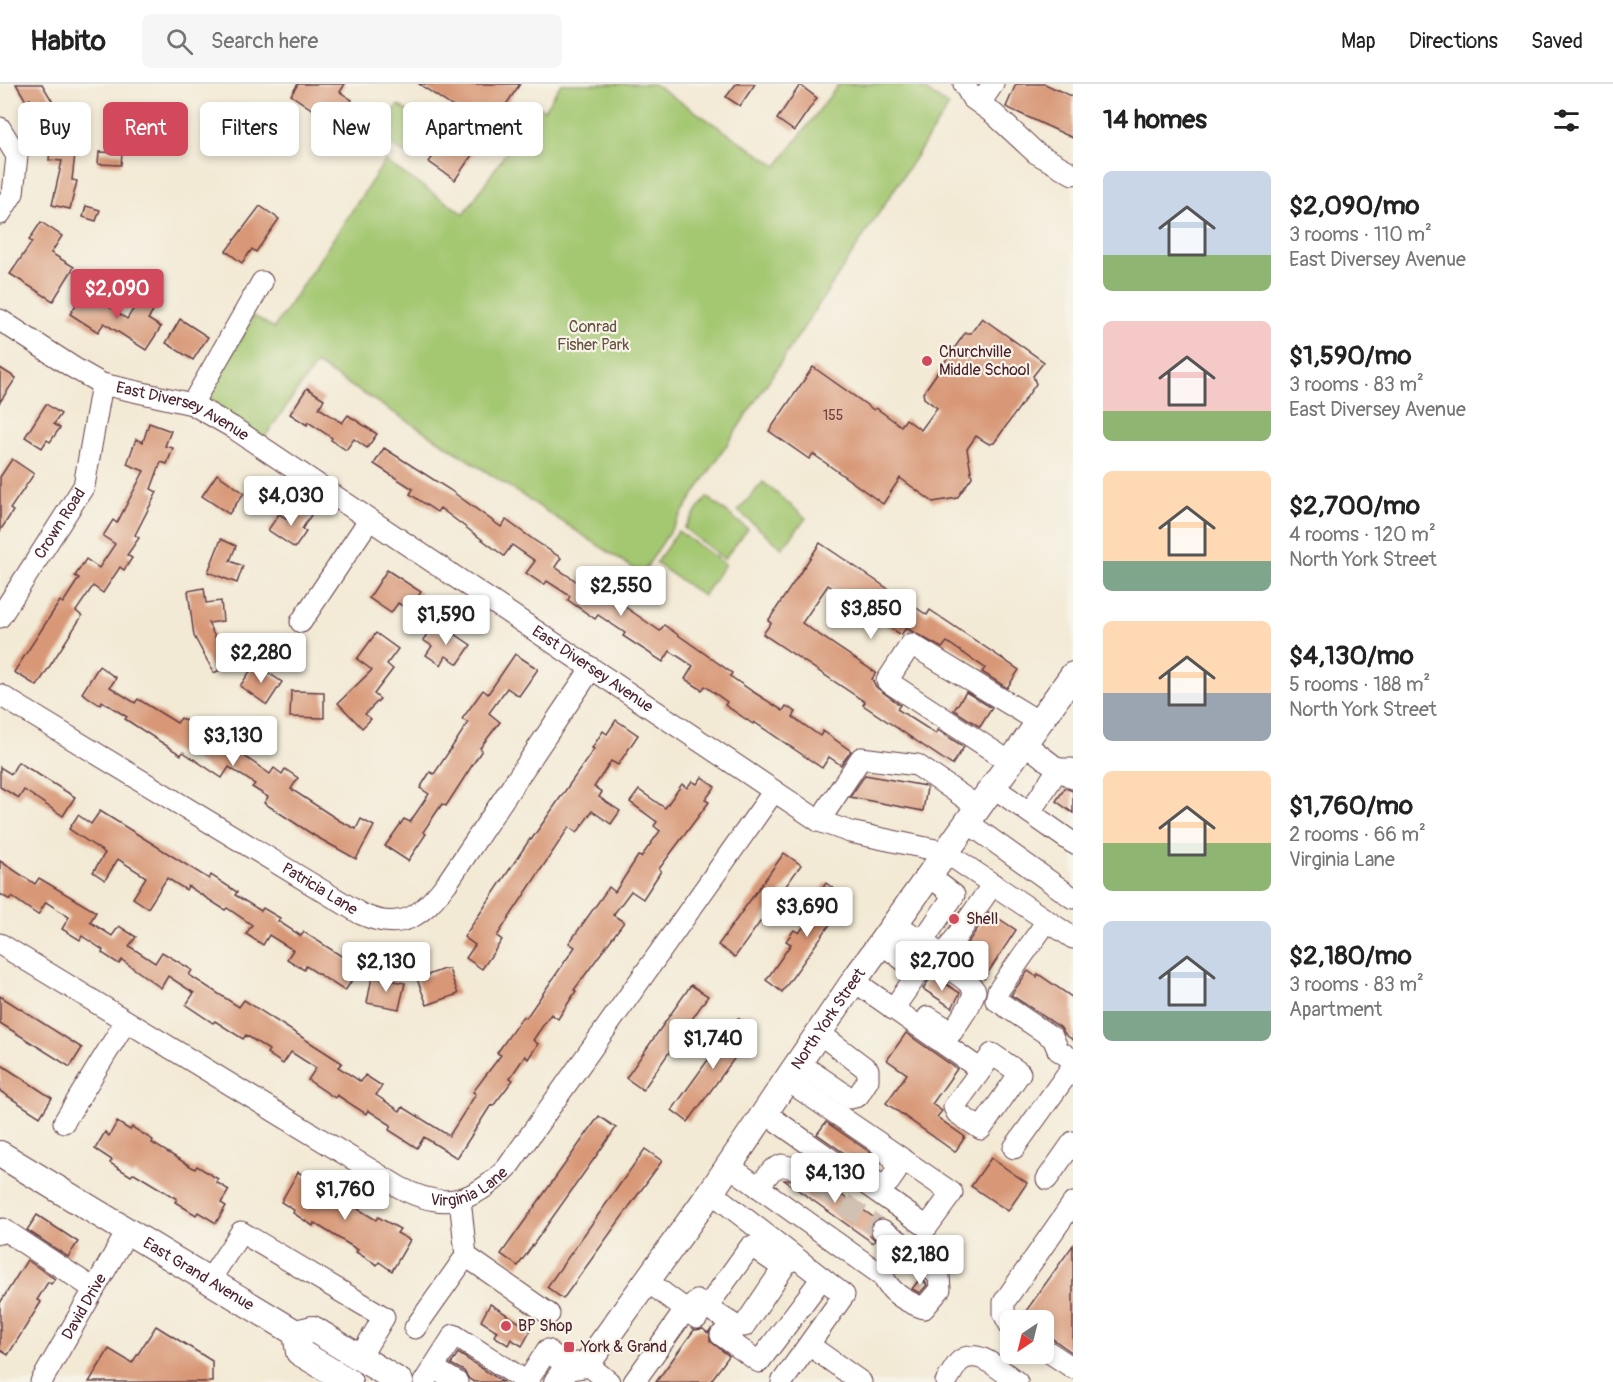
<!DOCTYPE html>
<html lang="en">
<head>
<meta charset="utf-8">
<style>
	:root { --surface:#fff; --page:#f6f6f6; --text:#222; --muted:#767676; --line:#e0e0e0; --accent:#d1495b }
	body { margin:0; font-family:Pangolin,sans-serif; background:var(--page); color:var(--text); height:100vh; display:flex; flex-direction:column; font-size:22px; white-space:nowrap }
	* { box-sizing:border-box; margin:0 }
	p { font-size:20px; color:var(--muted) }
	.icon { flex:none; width:33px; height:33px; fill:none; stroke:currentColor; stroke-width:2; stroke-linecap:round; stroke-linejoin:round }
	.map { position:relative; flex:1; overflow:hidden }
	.drawer { display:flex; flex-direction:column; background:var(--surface); width:540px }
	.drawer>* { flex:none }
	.banner { position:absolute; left:18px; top:18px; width:570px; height:54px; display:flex; gap:12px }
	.needle { width:39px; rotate:215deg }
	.fabs { position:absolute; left:1000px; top:1226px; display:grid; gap:12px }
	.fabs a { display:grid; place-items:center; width:54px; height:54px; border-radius:9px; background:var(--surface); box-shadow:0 3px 9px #0003; font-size:30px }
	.price { position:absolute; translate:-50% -51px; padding:0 14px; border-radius:6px; background:#fff; color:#222; font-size:20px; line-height:39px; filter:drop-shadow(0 2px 3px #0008) }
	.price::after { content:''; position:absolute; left:50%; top:36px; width:18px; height:14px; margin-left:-9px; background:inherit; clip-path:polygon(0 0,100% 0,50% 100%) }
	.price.selected { background:var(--accent); color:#fff }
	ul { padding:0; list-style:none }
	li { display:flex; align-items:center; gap:18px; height:150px; padding:0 30px }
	li span { display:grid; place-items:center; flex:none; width:168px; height:120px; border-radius:9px; color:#555 }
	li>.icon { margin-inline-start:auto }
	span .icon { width:72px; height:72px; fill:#fffc; stroke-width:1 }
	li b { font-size:26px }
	h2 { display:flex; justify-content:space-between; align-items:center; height:72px; padding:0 30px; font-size:26px }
	.chip { padding:0 21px; border-radius:9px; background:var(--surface); box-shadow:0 3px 9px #0003; font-size:21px; line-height:54px }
	.chip.selected { background:var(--accent); color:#fff }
	header { display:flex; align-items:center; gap:36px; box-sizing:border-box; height:84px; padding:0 30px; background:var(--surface); border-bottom:2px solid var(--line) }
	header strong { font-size:28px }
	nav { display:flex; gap:33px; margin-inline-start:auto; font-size:21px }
	.search { width:420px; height:54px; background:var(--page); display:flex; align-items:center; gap:15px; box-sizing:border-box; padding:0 21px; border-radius:9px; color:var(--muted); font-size:22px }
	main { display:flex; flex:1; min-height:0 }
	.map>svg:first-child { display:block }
	.green { fill:#a4c872; stroke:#77744e; stroke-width:1.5 }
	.building { fill:#d89877 }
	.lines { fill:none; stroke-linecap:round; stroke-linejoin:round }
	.minor-tunnel { stroke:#d1c1b3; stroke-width:21; stroke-dasharray:21 10; stroke-linecap:butt }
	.minor-casing { stroke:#633d44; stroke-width:23 }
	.major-casing { stroke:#633d44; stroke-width:28 }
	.minor { stroke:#fff; stroke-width:21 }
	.major { stroke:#fff; stroke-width:26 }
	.poi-dot { fill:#d1495b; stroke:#f7f3e8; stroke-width:2 }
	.labels { text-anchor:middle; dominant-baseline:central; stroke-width:4.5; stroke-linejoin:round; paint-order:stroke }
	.number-label { font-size:14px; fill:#6e3d3e }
	.park-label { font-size:16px; fill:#655240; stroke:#f7f3e8 }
	.poi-label { font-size:16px; fill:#4a1f2b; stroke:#f7f3e8; text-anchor:start }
	.street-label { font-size:16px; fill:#4a1f2b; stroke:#f7f3e8 }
</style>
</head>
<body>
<header>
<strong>Habito</strong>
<div class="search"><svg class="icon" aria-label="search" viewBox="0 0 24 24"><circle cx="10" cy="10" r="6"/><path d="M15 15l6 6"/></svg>Search here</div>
<nav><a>Map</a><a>Directions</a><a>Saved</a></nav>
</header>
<main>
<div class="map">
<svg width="1073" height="1298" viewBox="0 0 1073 1298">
	<rect width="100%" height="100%" fill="#f7f3e8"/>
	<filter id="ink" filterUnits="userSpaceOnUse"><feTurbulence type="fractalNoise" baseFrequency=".0167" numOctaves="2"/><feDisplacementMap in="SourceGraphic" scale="12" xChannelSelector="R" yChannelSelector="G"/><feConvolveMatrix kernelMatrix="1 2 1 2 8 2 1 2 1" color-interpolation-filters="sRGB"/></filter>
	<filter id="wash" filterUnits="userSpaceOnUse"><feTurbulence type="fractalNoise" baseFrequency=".008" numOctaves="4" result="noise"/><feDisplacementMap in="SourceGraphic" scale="24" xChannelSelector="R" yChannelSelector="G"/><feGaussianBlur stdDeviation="1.35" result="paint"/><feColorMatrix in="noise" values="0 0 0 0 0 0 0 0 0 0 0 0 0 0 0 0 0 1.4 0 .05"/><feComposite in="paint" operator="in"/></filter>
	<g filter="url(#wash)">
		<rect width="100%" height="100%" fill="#f3ead5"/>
		<g class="green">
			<polygon points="561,0 654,0 777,82 839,0 916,0 949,22 642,490 438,356 316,280 264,354 208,319 206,315 254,232 274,244 385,77 464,130 538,22 544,26"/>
			<polygon points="398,21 442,50 426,74 402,68 378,52"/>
			<polygon points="763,398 806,434 782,464 738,427"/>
			<polygon points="707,413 748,445 724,475 684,444"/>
			<polygon points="678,447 725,480 703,512 656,479"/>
		</g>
		<g id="blocks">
			<g class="building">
				<polygon points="16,0 42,0 54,20 38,29 30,15 26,17"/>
				<polygon points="298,0 345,0 340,8 352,16 335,41 291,11"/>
				<polygon points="419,0 520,0 455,96 429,78 462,29"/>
				<polygon points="736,0 755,0 740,22 726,13"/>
				<polygon points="1016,0 1045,0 1073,13 1073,54 1006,23"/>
				<polygon points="800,1 817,14 794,47 777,35"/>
				<polygon points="52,50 77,53 72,96 77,97 70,125 52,121 62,77 49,76"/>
				<polygon points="99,68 122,69 121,81 98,80"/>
				<polygon points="86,122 100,126 96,137 83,133"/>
				<polygon points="260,122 279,135 256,168 252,165 242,179 226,167"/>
				<polygon points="41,138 62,152 51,169 74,183 53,217 10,190 32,158 29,156"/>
				<polygon points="85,207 127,235 138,218 153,228 148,235 161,243 146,266 104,239 98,248 70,230"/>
				<polygon points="982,234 1044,278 1033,292 1036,300 994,359 989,360 976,352 967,365 972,393 957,414 933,418 900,394 883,420 813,370 809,375 769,347 813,283 874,326 876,324 901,342 906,335 921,346 937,324 924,314 923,309 965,249 971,249"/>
				<polygon points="180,235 208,253 193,276 166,259"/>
				<polygon points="0,284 16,294 0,318"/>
				<polygon points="307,304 324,315 319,324 342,339 348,331 377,350 367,364 354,355 346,366 331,356 332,354 308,338 307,341 290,330"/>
				<polygon points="46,320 61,330 54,340 60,344 50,358 47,356 42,364 25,353"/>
				<polygon points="149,339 171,347 165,362 173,364 167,380 161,378 151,405 157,408 135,451 139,454 127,471 132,474 124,486 120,483 103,509 93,502 76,527 82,532 37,602 14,588 60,517 63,519 79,494 75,492 86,475 99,484 115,460 103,452 113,436 117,439 144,387 127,380 136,355 143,358"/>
				<polygon points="384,364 450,406 501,443 506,436 534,456 561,474 555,483 579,499 582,493 660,547 664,541 732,589 730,592 752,607 783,627 786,622 796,628 793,633 820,652 823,647 851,667 841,681 829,673 822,684 754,638 753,640 725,621 727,618 705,602 702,606 685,595 693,582 670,567 663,578 623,552 625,549 598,531 595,535 568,516 570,512 547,497 544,501 526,489 535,477 512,461 504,472 440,424 437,428 410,410 413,405 374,380"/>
				<polygon points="12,375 34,390 10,425 13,427 0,447 0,393"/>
				<polygon points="217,390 244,409 229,430 202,412"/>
				<polygon points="298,422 311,431 302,445 306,448 295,464 268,446 279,430 289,436"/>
				<polygon points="221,455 236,462 230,477 243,482 237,499 208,488"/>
				<polygon points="820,459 927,531 930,526 1019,586 1007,604 982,588 985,584 947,558 942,564 906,544 901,551 828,501 802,539 876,589 872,595 876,603 900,621 897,625 936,650 938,646 964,663 952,681 863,621 865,618 763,550 771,539 768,537"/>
				<polygon points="387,486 421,508 409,526 398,519 391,529 369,514"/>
				<polygon points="204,504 206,519 221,517 223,537 208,539 221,565 233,558 241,575 214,589 194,552 188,507"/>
				<polygon points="432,543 443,550 446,544 471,561 458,580 446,572 441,581 426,571 432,562 423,556"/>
				<polygon points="376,549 398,565 387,580 393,585 374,610 380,615 365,630 371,635 362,644 338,619 372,586 357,575"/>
				<polygon points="515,570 538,585 519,612 507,604 489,629 500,638 480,664 482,666 446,722 442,720 423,748 426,750 408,777 385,762 404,735 410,738 429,710 420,704 430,688 434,690 468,639 462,635 483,606 488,610"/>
				<polygon points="255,580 282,598 267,621 240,602"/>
				<polygon points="99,582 116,594 110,603 135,619 138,615 177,639 181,634 197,644 191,653 215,668 222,657 270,690 274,684 282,690 285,685 298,694 291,705 340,737 356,745 361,735 374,742 356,775 315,752 264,719 268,713 252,703 255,700 229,683 222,694 183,668 181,671 125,635 127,633 102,617 100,621 82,609"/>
				<polygon points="291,607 324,608 324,634 290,633"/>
				<polygon points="966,608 992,624 980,643 954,626"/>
				<polygon points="616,636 638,651 618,681 611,677 594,703 602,708 599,713 620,727 611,740 592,727 577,749 569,743 497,852 502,856 482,885 466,874 475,861 464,853 530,755 531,756 594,665 592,664 603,647 607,650"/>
				<polygon points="18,678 75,713 63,732 24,706 19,714 0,703 0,683 11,690"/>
				<polygon points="865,691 925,702 927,704 923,727 850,713"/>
				<polygon points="702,693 715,703 705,716 709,718 659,785 661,787 643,815 631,807 613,831 624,838 574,906 576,907 558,935 551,930 533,956 538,960 528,975 525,972 510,994 513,996 493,1022 491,1021 457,1074 424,1053 417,1064 389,1046 391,1041 368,1026 366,1030 337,1011 335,1014 308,996 316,984 291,968 283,980 267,969 269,966 246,951 243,955 215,937 213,939 186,921 194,909 168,892 161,904 122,876 119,880 102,869 103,866 82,852 80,856 62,845 69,833 46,818 38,831 12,813 10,816 0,810 0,777 35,800 39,794 96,828 90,838 112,852 119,842 136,853 129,862 155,879 162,868 192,886 189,891 239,923 244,916 342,979 338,983 361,998 365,991 382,1002 376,1011 400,1027 403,1023 449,1052 476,1010 473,1008 501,971 497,969 523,932 526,934 575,863 569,859 609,803 615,808 638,772 641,773 660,747 654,742 657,738 630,718 639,706 665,724 682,700 687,704 692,697 697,700"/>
				<polygon points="1065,704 1073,707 1073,729 1056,717"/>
				<polygon points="100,727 209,795 211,791 237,808 235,811 261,827 263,824 280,834 278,837 301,852 304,848 360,884 345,907 306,882 304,886 287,875 293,866 269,851 263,861 246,850 252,841 227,824 225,826 188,802 186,806 167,794 148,824 133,814 146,793 118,775 105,796 93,788 105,769 69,745 78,731 91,740"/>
				<polygon points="784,769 801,781 735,873 718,861"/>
				<polygon points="826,799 848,815 782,908 766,896 791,860 786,857 794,846 799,849 824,814 819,810"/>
				<polygon points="989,828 1016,846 984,895 974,887 984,873 966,861"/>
				<polygon points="444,885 449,885 458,910 427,921 417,895"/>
				<polygon points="1028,887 1037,893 1038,890 1073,914 1073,956 1066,951 1060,943 1011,911"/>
				<polygon points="372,893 405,899 399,925 367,919"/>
				<polygon points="935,893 960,909 952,924 923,905 928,897"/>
				<polygon points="691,901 708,912 643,1006 626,994"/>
				<polygon points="0,912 82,964 70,983 0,939"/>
				<polygon points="738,934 755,946 688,1038 672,1026"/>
				<polygon points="906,949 957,985 932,1020 942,1027 937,1033 965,1053 955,1068 886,1019 907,990 887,976"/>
				<polygon points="0,980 52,1014 40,1033 0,1007"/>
				<polygon points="599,1032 616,1044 518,1182 501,1170"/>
				<polygon points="117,1038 130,1046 132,1043 153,1056 152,1059 195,1085 197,1082 218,1095 216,1098 229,1106 221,1119 226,1122 216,1139 198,1128 196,1131 175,1118 177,1115 134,1089 131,1092 110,1079 112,1076 95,1065 105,1048 109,1052"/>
				<polygon points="826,1038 871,1069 864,1079 860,1080 817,1050"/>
				<polygon points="645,1065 662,1077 563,1215 547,1203"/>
				<polygon points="991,1074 1027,1099 1008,1127 971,1102"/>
				<polygon points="805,1086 876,1135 869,1145 870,1151 875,1156 873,1159 784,1096 797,1096 802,1093"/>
				<polygon points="298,1088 311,1096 313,1093 360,1122 358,1125 376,1136 378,1133 400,1145 397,1149 410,1156 392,1187 379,1178 377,1181 356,1168 358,1166 314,1139 313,1142 293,1129 294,1126 281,1118"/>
				<polygon points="37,1131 78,1158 68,1173 27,1146"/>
				<polygon points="1073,1161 1073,1269 1051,1254 1044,1252 1044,1236 1022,1236 1021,1234"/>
				<polygon points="27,1176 55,1195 51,1200 48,1198 37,1216 41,1218 8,1271 0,1266 0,1219"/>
				<polygon points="921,1193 927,1201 920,1209 912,1205"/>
				<polygon points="490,1220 531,1246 522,1262 511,1255 508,1261 494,1252 497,1247 481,1237"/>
				<polygon points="156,1242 212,1277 212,1298 89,1298 109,1265 132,1279"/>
				<polygon points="703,1245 708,1249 710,1246 710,1257 729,1272 710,1298 656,1298 694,1246"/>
				<polygon points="458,1269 503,1298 474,1298 469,1295 464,1287 451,1280"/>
			</g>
		</g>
	</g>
	<g filter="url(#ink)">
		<use href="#blocks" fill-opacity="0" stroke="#633d44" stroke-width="1.5"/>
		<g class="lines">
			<polyline class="minor-tunnel" points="793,1084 882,1146"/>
			<g class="minor-casing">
				<g id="minor">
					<polyline points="964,0 972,14 994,30 1036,69 1073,90"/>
					<polyline points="980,19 993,0"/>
					<polyline points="0,44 17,72 13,109 0,130"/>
					<path id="s1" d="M0,236L74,284L102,300L192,320L232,343L819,737L850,748L945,768L1073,854"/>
					<polyline points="192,320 262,198"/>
					<path id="s2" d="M0,533L84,402L102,300"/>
					<polyline points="301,538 369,436"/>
					<path id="s3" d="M0,611L361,830C403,849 422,831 447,799L591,585"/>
					<polyline points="1024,659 1058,685 1072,685"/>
					<polyline points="1010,678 887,597 911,560 1039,638"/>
					<polyline points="993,703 1073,759"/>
					<polyline points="1030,728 1058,685 1073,694"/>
					<polyline points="819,737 861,674 917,681 978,723"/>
					<polyline points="967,738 1073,814"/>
					<polyline points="1047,837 998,907 996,916 1053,954 1058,966 1073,976"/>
					<polyline points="895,839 943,872 993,800"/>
					<polyline points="922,858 954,811 929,792"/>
					<polyline points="881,859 919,888 893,925"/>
					<path id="s4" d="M0,860L399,1103C443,1127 473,1119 507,1084L774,707"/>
					<path d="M919,888L934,878C949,885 966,893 975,907L969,922L952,948L928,933"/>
					<polyline points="854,897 981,986 954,1023 957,1029 981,1045 1020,989 992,970 981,986"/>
					<polyline points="799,979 850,1014 858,1012 868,996 868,986 819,949"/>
					<polyline points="765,1029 927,1143 952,1109 787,996"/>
					<polyline points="64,1038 126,937"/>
					<polyline points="1014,1064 1073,982"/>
					<path d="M729,1082L883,1192C890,1209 906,1218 924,1224L940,1205L939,1192L899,1157L882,1146"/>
					<polyline points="865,1092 882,1101 889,1098 896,1088 895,1076 883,1065"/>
					<polyline points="1047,1095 1073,1058"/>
					<polyline points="758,1103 772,1086 782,1081 793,1084"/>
					<polyline points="711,1108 844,1211 782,1298"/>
					<polyline points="460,1115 466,1172 549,1230"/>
					<polyline points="0,1149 3,1145 94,1205"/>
					<polyline points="209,1197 241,1148 384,1233 360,1273"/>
					<polyline points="647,1197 697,1234"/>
					<polyline points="707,1223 750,1163 753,1163 783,1184"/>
					<polyline points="1011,1243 1004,1230 1004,1218 1073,1119"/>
					<polyline points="415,1244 466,1172"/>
					<polyline points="721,1251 759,1278 822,1194"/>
					<polyline points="809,1261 861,1298"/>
					<polyline points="1044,1265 1073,1284"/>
					<polyline points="587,1280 609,1298"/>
					<polyline points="433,1284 457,1298"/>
					<path id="s5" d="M41,1298L127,1148"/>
					<polyline points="424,1298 454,1251 527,1298"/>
					<polyline points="527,1298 547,1266 568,1283"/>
					<polyline points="634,1298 686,1225 697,1217 736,1242 744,1242 792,1171"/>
					<path d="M946,1298C950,1292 954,1284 959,1278C977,1261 1002,1288 1017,1298"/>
				</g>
			</g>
			<g class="major-casing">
				<g id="major">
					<path id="s6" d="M0,1070L296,1249L313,1245L400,1298"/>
					<polyline points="296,1249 299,1268 349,1298"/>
					<path id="s7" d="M557,1298L568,1283L587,1280L711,1108L858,891L1073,591"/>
				</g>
			</g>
			<use href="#minor" class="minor"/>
			<use href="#major" class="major"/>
		</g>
	</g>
	<g class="poi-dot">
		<circle cx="927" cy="277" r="6"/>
		<circle cx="954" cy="835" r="6"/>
		<circle cx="506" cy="1242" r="6"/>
		<rect x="563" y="1257" width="12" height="12" rx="3"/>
	</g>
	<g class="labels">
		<g class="number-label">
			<text x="833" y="331">155</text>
		</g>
		<g class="park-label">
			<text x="593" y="243">Conrad<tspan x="593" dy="18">Fisher Park</tspan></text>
		</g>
		<g class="poi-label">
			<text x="939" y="268">Churchville<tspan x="939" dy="18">Middle School</tspan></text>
			<text x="966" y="835">Shell</text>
			<text x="518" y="1242">BP Shop</text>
			<text x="581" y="1263">York &amp; Grand</text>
		</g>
		<g class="street-label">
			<text stroke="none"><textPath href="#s1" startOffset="206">East Diversey Avenue</textPath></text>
			<text stroke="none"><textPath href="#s2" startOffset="111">Crown Road</textPath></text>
			<text stroke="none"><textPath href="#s1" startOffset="693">East Diversey Avenue</textPath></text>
			<text stroke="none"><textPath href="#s3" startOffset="374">Patricia Lane</textPath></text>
			<text stroke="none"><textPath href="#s7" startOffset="459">North York Street</textPath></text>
			<text stroke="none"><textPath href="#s4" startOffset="543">Virginia Lane</textPath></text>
			<text stroke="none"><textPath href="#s6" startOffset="232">East Grand Avenue</textPath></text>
			<text stroke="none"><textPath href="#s5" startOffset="87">David Drive</textPath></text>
		</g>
	</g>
</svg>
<div class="fabs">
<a><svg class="needle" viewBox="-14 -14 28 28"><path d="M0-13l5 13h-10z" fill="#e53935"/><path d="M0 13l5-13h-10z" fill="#767676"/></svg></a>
</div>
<b class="price selected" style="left:117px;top:236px">$2,090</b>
<b class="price" style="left:291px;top:443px">$4,030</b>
<b class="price" style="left:621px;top:533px">$2,550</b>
<b class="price" style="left:871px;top:556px">$3,850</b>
<b class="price" style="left:446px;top:562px">$1,590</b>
<b class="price" style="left:261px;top:600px">$2,280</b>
<b class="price" style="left:233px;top:683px">$3,130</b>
<b class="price" style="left:807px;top:854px">$3,690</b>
<b class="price" style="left:942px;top:908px">$2,700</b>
<b class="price" style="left:386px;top:909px">$2,130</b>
<b class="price" style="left:713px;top:986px">$1,740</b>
<b class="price" style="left:835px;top:1120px">$4,130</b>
<b class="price" style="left:345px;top:1137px">$1,760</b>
<b class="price" style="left:920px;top:1202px">$2,180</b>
<div class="banner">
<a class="chip">Buy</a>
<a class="chip selected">Rent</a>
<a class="chip">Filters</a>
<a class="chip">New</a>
<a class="chip">Apartment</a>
</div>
</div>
<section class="drawer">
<h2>14 homes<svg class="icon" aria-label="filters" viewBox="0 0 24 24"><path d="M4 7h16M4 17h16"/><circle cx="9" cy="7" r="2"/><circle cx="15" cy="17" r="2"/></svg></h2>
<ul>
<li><span style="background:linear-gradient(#c9d6e8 70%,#8fb573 0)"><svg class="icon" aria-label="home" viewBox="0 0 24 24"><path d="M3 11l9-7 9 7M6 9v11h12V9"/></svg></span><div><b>$2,090/mo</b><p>3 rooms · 110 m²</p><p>East Diversey Avenue</p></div></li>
<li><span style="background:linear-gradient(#f6c9c9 75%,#8fb573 0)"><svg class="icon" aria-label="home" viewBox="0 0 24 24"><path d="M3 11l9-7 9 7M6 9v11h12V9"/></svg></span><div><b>$1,590/mo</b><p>3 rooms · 83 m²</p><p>East Diversey Avenue</p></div></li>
<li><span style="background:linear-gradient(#ffd9b3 75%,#7fa58c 0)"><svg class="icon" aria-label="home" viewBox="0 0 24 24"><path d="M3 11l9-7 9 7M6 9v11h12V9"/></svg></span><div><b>$2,700/mo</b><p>4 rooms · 120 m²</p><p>North York Street</p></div></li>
<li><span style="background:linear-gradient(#ffd9b3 60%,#9aa5b1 0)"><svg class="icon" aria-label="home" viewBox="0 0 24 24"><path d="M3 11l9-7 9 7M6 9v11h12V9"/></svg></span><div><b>$4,130/mo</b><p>5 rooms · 188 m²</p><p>North York Street</p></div></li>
<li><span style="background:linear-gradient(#ffd9b3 60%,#8fb573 0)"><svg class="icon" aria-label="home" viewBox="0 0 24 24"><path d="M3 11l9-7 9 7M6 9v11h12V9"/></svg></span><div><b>$1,760/mo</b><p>2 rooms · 66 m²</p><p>Virginia Lane</p></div></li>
<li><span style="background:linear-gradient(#c9d6e8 75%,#7fa58c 0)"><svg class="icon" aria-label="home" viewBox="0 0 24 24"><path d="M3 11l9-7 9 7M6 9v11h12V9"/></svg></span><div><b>$2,180/mo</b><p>3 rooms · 83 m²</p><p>Apartment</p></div></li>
</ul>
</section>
</main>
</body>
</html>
